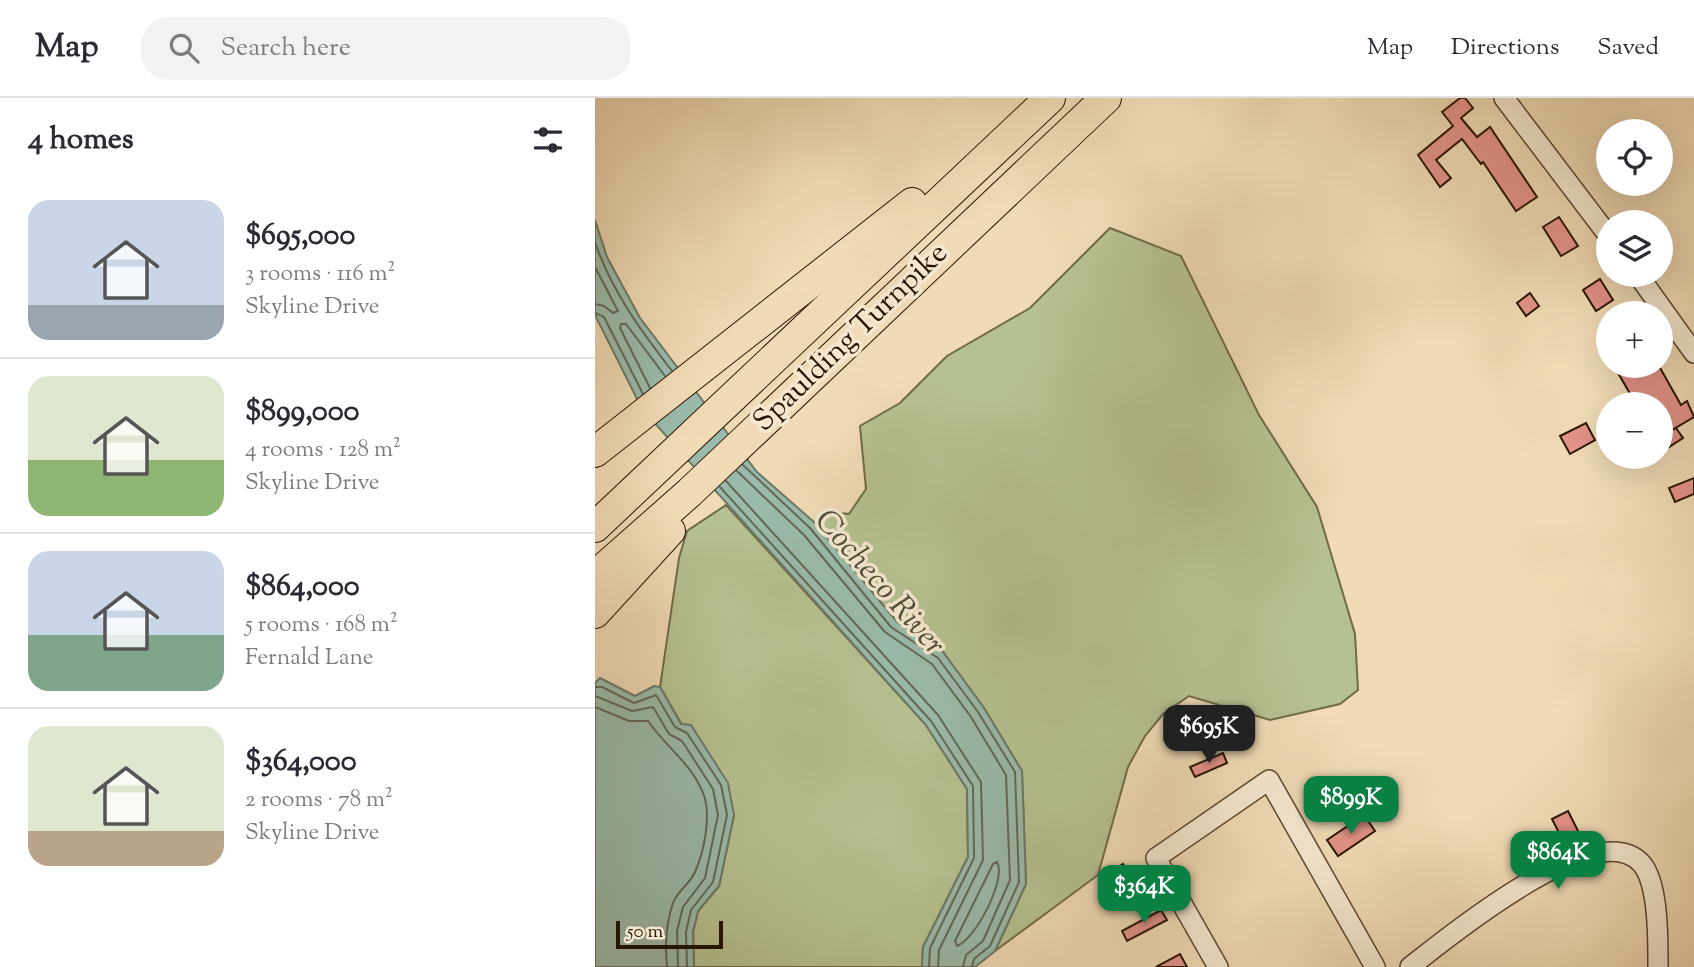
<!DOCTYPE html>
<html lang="en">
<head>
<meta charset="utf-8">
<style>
	:root { --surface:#fff; --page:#f2f2f3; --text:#2b2b33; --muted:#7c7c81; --line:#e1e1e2; --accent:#0b8043 }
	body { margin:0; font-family:"Sorts Mill Goudy",serif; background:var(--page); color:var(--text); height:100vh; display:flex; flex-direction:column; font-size:26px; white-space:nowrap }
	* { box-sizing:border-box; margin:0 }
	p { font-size:23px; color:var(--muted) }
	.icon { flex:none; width:38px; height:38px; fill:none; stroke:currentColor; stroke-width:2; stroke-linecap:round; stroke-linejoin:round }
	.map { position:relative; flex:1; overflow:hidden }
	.side { display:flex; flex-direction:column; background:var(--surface); width:595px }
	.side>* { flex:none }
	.controls { position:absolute; left:1001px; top:21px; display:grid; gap:14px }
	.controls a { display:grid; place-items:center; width:77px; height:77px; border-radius:50%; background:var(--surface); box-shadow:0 7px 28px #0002; font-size:35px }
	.scale { position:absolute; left:21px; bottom:18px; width:107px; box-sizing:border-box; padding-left:7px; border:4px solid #2a1500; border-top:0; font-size:19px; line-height:24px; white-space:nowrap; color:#2a1500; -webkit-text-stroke:5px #f5e8d0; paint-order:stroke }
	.price { position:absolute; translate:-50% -60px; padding:0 16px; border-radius:14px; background:var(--accent); color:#fff; font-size:23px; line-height:46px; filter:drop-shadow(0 2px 4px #0008) }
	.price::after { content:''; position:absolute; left:50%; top:42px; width:21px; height:16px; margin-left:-10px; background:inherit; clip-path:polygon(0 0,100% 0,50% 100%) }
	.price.current { background:#222; color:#fff }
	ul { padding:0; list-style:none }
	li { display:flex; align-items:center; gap:21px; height:175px; padding:0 28px }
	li+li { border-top:2px solid var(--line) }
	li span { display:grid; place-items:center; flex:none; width:196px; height:140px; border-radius:21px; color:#555 }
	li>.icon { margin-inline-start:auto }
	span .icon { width:84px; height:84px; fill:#fffc; stroke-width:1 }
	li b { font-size:30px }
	h2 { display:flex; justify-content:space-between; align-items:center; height:84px; padding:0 28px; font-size:30px }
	header { display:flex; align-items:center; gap:42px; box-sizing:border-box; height:98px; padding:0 35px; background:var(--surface); border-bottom:2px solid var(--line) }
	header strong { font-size:33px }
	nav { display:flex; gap:38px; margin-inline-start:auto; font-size:24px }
	.search { width:490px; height:63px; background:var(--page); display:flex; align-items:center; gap:18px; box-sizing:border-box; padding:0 24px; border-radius:28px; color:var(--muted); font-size:26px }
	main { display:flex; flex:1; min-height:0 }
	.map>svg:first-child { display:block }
	.green { fill:#b6c191; stroke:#706b48; stroke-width:2 }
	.water { fill:#9abbab; stroke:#6d7967; stroke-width:2 }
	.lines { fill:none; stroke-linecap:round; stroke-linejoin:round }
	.shore { stroke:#626856; stroke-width:2 }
	.building { fill:#e39389; stroke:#2a1500; stroke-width:2 }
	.minor-casing { stroke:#5c462e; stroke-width:22 }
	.highway-casing { stroke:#2a1500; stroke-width:32 }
	.minor { stroke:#f5e8d0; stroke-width:19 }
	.highway { stroke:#f0dbb6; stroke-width:30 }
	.labels { text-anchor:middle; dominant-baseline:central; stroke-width:7; stroke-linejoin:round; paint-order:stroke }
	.street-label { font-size:30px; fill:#2a1500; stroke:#f5e8d0 }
	.water-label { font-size:32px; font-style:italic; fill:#514f3c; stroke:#f5e8d0 }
</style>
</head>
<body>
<header>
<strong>Map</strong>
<div class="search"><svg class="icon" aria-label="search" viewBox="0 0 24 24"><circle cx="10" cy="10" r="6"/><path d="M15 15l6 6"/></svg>Search here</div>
<nav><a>Map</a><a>Directions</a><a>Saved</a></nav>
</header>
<main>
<section class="side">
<h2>4 homes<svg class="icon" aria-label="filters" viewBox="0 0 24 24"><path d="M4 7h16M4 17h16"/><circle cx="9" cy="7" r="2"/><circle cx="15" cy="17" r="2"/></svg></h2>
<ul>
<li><span style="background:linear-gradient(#c9d6e8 75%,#9aa5b1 0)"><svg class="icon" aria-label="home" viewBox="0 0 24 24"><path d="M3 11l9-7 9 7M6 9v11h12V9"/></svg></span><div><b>$695,000</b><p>3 rooms · 116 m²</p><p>Skyline Drive</p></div></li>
<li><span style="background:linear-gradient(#dfe7d0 60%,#8fb573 0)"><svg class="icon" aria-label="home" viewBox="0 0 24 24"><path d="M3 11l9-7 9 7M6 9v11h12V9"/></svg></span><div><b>$899,000</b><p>4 rooms · 128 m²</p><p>Skyline Drive</p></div></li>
<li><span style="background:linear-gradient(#c9d6e8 60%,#7fa58c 0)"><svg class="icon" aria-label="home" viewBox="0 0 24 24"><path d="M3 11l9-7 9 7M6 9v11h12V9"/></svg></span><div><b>$864,000</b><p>5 rooms · 168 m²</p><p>Fernald Lane</p></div></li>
<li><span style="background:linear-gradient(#dfe7d0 75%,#b9a48a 0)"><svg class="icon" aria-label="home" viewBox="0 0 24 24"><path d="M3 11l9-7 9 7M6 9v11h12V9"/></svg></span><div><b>$364,000</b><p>2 rooms · 78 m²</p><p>Skyline Drive</p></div></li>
</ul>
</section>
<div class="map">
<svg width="1099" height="869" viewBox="0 0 1099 869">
	<rect width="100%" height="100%" fill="#f0dbb6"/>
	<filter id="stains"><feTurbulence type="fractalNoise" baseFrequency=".00286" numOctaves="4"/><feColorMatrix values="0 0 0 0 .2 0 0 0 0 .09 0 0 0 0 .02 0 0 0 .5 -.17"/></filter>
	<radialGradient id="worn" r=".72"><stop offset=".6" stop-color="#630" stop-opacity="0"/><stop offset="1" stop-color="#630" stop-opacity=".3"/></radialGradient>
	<g class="green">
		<polygon points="515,130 586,158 664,317 722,409 760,536 763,592 745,606 675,622 594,598 568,616 550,638 533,669 503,777 400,853 431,786 427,673 389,610 348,554 302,524 220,425 235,414 254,416 271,391 265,328 305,305 352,258 435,210"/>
		<polygon points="131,407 331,627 372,691 373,759 328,849 327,869 99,869 98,834 103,813 124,788 139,717 65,589 84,460 92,433"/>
	</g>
	<g class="water">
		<polygon points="0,122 12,159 45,220 162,374 220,425 302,524 348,554 389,610 427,673 431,786 400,853 380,869 327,869 328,849 373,759 372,691 331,627 47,311 0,217"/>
		<polygon points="5,580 40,598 59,588 65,589 86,626 96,627 133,685 139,717 124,788 103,813 98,834 99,869 0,869 0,585"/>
	</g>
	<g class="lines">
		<g class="shore">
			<path d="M0,144C16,192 46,233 77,273"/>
			<polyline points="0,169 23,213 18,215 9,208 0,206"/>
			<polyline points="0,215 9,219 48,296"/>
			<polyline points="55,290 25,230 26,226 31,226 70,278"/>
			<polyline points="148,367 215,430 296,529 343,560 383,614 420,674 424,784 395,848 379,861 377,869"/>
			<polyline points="142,373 209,437 290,534 337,566 376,619 411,677 415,782 388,843 371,857 368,869"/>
			<polyline points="131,383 343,617 386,684 388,762 344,852 343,869"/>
			<polyline points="125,389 336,623 378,688 379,760 335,850 334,869"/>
			<polyline points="0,589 7,589 39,605 61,597 80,629 92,635 126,687 132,717 118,784 96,812 91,834 92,869"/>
			<polyline points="0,598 37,613 58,609 74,636 87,643 118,691 123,717 110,780 88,809 82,833 83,869"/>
			<path d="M0,609L34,623H53C70,648 96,665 108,695C117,716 109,754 100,774C95,786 82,793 78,805C71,825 70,848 72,869"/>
			<path d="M402,764C412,781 380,842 362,848L360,843L398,766Z"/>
		</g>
	</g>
	<g class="building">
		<polygon points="865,0 870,0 878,10 866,20 882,39 895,29 942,99 921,113 888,64 886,66 867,41 841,62 856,80 845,89 823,57 858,28 847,14"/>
		<polygon points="964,119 983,148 966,158 948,129"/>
		<polygon points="1005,181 1018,202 1001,213 988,192"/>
		<polygon points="935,195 944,208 931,218 922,205"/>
		<polygon points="1019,268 1064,268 1086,307 1092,303 1099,319 1077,332 1066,315 1066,306 1060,306 1057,301 1041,306"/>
		<polygon points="991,325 1000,342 975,356 965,338"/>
		<polygon points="1081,330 1088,340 1074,349 1067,338"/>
		<polygon points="1099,380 1099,396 1080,404 1074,390"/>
		<polygon points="628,655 632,665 600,679 595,669"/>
		<polygon points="973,713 988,743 972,751 957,721"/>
		<polygon points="769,717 780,733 743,758 732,742"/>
		<polygon points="528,766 537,781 514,796 504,782"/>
		<polygon points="566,812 572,822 532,843 527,833"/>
		<polygon points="585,856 592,869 561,869"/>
	</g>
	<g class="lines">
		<g class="minor-casing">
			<g id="minor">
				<polyline points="909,0 1013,137"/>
				<polyline points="1043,177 1099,255"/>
				<polyline points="623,869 561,760 674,682 780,869"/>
				<path d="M815,869C853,839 1001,717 1046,765C1064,784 1063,843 1063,869"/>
			</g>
		</g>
		<g class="highway-casing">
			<g id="highway">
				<polyline points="0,354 317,105"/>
				<polyline points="0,429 455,0"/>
				<polyline points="0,478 94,395 511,0"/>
				<polyline points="0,515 75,433"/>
			</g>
		</g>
		<use href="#minor" class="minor"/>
		<use href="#highway" class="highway"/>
	</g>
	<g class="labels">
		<g class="street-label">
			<text transform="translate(256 240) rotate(-44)">Spaulding Turnpike</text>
		</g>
		<g class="water-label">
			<text transform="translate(284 485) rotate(49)">Cocheco River</text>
		</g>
	</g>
	<rect width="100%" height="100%" filter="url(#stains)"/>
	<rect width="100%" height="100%" fill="url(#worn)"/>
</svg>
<div class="controls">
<a><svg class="icon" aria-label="locate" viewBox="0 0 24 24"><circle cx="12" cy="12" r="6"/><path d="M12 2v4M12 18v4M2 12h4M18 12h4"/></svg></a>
<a><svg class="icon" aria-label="layers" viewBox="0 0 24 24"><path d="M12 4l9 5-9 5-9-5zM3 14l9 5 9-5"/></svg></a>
<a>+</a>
<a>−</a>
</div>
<div class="scale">50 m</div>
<b class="price current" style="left:614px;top:667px">$695K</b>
<b class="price" style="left:756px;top:738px">$899K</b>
<b class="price" style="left:963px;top:793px">$864K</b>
<b class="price" style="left:549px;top:827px">$364K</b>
</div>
</main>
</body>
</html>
